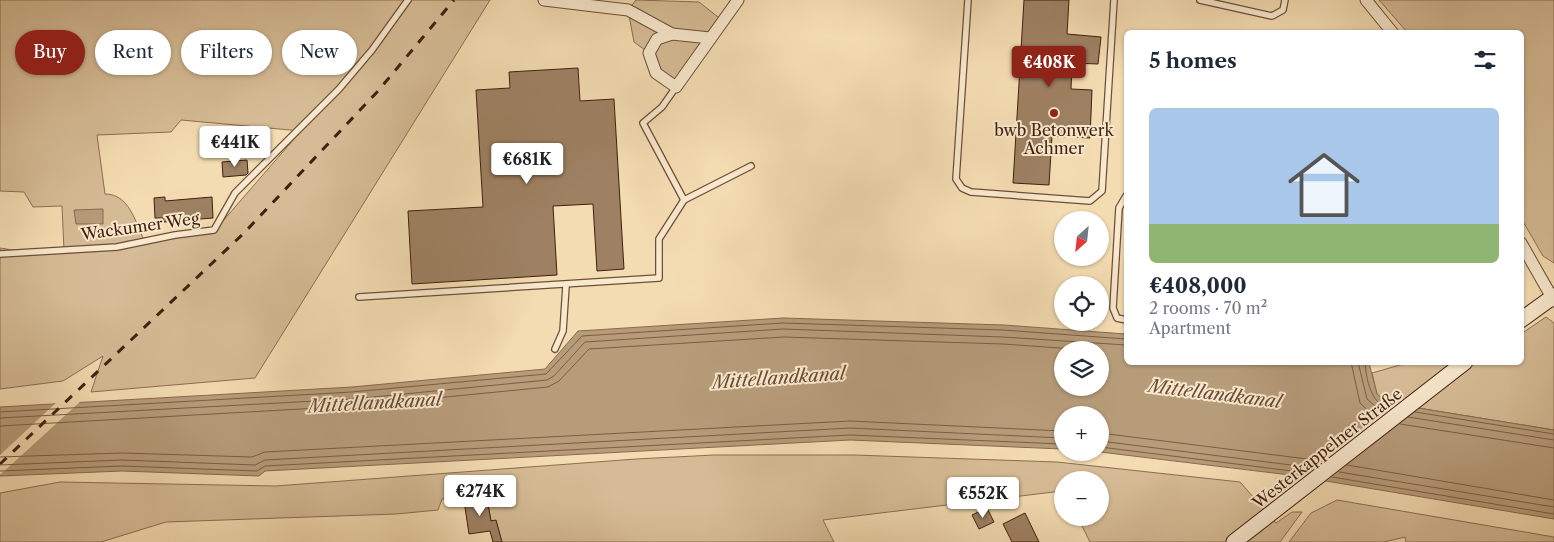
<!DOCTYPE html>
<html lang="en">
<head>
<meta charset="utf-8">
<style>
	:root { --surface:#fff; --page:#f2f2f3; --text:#1f2937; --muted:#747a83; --accent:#8f2418 }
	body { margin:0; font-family:"Libre Caslon Text",serif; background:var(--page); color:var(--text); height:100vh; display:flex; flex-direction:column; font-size:19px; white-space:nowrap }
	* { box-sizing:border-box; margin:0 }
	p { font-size:16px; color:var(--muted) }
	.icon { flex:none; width:28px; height:28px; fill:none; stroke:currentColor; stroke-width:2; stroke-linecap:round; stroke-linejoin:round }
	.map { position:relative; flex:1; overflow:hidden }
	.side { position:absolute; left:1124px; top:30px; width:400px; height:335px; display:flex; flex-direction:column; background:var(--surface); border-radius:8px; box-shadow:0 1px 4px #0004 }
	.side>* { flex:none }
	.hud { position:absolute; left:15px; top:30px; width:475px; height:45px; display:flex; gap:10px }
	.needle { width:32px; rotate:207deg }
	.buttons { position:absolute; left:1054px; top:211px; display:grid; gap:10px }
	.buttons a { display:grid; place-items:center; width:55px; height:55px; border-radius:50%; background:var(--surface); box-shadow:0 1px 4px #0004; font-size:25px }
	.price { position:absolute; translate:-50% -42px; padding:0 11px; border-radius:5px; background:#fff; color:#222; font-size:16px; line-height:32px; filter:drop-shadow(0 1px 2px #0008) }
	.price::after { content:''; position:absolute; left:50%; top:30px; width:15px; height:11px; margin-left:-8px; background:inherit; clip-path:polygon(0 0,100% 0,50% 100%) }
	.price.current { background:var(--accent); color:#fff }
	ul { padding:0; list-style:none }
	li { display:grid; align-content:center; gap:10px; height:265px; padding:0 25px }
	li span { display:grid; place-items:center; height:155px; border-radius:8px; color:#555 }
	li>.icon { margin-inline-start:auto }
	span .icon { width:90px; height:90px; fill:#fffc; stroke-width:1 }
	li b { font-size:21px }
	h2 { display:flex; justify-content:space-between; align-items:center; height:60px; padding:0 25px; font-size:21px }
	.pill { padding:0 18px; border-radius:22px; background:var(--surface); box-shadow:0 1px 4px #0004; font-size:18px; line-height:45px }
	.pill.current { background:var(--accent); color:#fff }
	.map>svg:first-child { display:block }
	.green { fill:#d6bc96; stroke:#8c6e52; fill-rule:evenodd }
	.water { fill:#b79c7a; stroke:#886a4f; fill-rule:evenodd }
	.pier { fill:#f4dcb2 }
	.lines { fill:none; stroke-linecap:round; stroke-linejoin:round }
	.shore { stroke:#7c5e44; stroke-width:1 }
	.building { fill:#9e8163; stroke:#411f0e }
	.service-casing { stroke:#6e4e37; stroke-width:8 }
	.minor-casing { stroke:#6e4e37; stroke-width:13 }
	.secondary-casing { stroke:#411f0e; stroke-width:17 }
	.service { stroke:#f8e8cd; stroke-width:5.5 }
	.minor { stroke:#f8e8cd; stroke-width:11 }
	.secondary { stroke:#f8e8cd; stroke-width:15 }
	.rail { stroke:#411f0e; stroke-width:3; stroke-dasharray:9 9; stroke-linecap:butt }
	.poi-dot { fill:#8f2418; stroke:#f8e8cd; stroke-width:2 }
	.labels { text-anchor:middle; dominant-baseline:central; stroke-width:4; stroke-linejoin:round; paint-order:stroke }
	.poi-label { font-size:16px; fill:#411f0e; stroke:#f8e8cd }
	.street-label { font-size:16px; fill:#411f0e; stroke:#f8e8cd }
	.water-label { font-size:18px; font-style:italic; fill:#6a4b34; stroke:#f8e8cd }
</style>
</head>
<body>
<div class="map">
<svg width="1554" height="542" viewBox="0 0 1554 542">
	<rect width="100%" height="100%" fill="#f4dcb2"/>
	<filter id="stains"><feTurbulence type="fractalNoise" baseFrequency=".004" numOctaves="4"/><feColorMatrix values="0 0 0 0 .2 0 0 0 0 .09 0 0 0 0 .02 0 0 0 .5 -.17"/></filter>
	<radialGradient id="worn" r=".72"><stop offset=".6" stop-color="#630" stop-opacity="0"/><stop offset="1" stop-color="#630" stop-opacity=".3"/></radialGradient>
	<g class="green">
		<path d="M0,0H490L255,378L91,392L103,356L63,381L0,389V248L25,252L64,250L62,206L33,207L24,192L0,191ZM181,120L301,131L216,229L144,240C135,221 129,194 105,194L97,135L171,132Z"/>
		<polygon points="636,0 699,2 723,21 676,87 656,73 649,53 634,42 628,10"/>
		<polygon points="1379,0 1554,0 1554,263 1543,256 1521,218 1521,32 1407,32"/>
		<polygon points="1546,317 1554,323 1554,430 1387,403 1377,394 1372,373 1407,363 1521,362 1521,334"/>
		<polygon points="714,455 854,455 1057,462 1240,482 1276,523 1292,512 1302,512 1280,542 1090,542 1078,518 1100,518 1100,480 1062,480 1062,491 823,520 834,542 502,542 496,521 491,521 488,504 481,506 480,491 442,499 438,510 396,514 166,522 101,542 0,542 0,493 60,482 276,486 636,459"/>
		<polygon points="1337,500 1554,537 1554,542 1406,542 1405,537 1384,542 1289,542 1311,513"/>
	</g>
	<g class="water">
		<polygon points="103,209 103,224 76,224 74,210"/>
		<path d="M783,318L1004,325L1126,334V362L1369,363L1377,394L1387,403L1554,430V519L1290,475L1100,452V415H1062V449L850,440L265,471L259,476L122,471L0,476V407L352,387L545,369L578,331ZM1062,350H1100V388H1062Z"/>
	</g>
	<g class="pier">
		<polygon points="82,400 0,475 0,455 58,401"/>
		<polygon points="1395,402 1422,405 1324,483 1298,479"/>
	</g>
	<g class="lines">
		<g class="shore">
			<polyline points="1351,362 1360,403 1377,419"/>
			<polyline points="1358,362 1367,399 1384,414"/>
			<path d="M1365,362C1366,379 1371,406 1391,409"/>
			<polyline points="0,412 352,392 546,374 582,336 783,323 1003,330 1126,339"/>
			<polyline points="1415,412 1554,434"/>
			<polyline points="1408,417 1554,440"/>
			<polyline points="0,418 353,399 547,380 554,376 585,342 783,329 1003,337 1126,345"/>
			<polyline points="1400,424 1554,448"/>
			<polyline points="0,426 354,406 548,387 559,381 589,349 784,337 1003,344 1088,350"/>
			<polyline points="1100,433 1323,461"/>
			<polyline points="1100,441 1315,468"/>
			<polyline points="1100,447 1308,473"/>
			<polyline points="0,457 122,453 252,457 265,452 850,421 1062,431"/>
			<polyline points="0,465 122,460 255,465 265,460 850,428 1062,438"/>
			<polyline points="1347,465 1554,500"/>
			<polyline points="0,471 122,466 257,471 265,466 850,435 1062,444"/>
			<polyline points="1339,472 1554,507"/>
			<polyline points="1332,477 1554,514"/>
		</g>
	</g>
	<g class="building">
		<polygon points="1024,0 1069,0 1067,34 1101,37 1098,64 1072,63 1071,89 1092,90 1090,138 1052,136 1049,185 1013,183"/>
		<polygon points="578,68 580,101 614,99 624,269 597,271 593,204 553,206 557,275 412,284 408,211 483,207 476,90 510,88 509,72"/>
		<polygon points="247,160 248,173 246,175 223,177 222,162"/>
		<polygon points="165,197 165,201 212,197 213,218 164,222 163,218 155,218 154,198"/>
		<polygon points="480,491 481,506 488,504 491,521 496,520 502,542 493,542 490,531 469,534 463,494"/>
		<polygon points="987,508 994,522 979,529 972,515"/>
		<polygon points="1025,513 1039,542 1012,542 1003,524"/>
	</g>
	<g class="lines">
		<g class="service-casing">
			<g id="service">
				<polyline points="968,0 956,179 962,188 971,192 1090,201 1102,191 1114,0"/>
				<polyline points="1200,0 1272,16 1283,10 1285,0"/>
				<polyline points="676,87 662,107 643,123 684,200 751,166"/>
				<polyline points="1126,196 1119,208 1113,308 1117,318 1126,320"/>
				<polyline points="0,254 117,247 175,235 214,230 235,193 339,89 372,50 408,0"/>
				<polyline points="359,297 659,278 659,239 684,200"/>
				<polyline points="555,349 563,331 566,286"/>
			</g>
		</g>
		<g class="minor-casing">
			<g id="minor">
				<polyline points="544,0 628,10 672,34 657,39 649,53 656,73 676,87 738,0"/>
				<polyline points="1366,0 1392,32"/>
				<polyline points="672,34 710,38"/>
				<polyline points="1521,243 1554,301"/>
			</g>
		</g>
		<g class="secondary-casing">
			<g id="secondary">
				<polyline points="1521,320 1554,296"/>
				<polyline points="1234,542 1465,362"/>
			</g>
		</g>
		<use href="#service" class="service"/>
		<use href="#minor" class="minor"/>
		<use href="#secondary" class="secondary"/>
		<polyline class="rail" points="0,464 244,233 378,91 454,0"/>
	</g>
	<circle class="poi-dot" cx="1054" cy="113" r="5"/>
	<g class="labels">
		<g class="poi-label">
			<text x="1054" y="130">bwb Betonwerk<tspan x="1054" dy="18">Achmer</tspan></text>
		</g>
		<g class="street-label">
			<text transform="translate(140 226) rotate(-8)">Wackumer Weg</text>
			<text transform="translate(1327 448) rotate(-38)">Westerkappelner Straße</text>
		</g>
		<g class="water-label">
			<text transform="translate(779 378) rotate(-4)">Mittellandkanal</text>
			<text transform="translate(1215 394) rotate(7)">Mittellandkanal</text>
			<text transform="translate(375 403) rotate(-3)">Mittellandkanal</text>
		</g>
	</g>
	<rect width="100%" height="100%" filter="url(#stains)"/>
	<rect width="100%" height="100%" fill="url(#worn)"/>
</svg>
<div class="buttons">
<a><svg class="needle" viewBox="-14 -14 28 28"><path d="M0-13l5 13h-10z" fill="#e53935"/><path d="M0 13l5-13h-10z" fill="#747a83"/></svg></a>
<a><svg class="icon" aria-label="locate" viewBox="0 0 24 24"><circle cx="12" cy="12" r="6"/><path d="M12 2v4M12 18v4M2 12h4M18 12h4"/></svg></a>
<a><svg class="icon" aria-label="layers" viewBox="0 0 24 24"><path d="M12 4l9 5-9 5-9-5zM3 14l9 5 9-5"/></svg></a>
<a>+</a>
<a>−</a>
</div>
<b class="price current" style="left:1049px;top:88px">€408K</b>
<b class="price" style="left:235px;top:168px">€441K</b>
<b class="price" style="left:527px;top:185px">€681K</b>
<b class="price" style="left:480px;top:517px">€274K</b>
<b class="price" style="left:983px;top:519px">€552K</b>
<div class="hud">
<a class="pill current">Buy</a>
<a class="pill">Rent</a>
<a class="pill">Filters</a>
<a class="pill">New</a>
</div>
<section class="side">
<h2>5 homes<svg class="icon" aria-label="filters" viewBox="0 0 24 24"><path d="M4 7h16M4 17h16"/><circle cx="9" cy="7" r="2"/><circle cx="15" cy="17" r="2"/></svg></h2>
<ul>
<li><span style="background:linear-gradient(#a9c7e8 75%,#8fb573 0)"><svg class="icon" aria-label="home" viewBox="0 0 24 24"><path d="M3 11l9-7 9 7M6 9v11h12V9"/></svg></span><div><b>€408,000</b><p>2 rooms · 70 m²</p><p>Apartment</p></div></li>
</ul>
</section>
</div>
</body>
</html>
